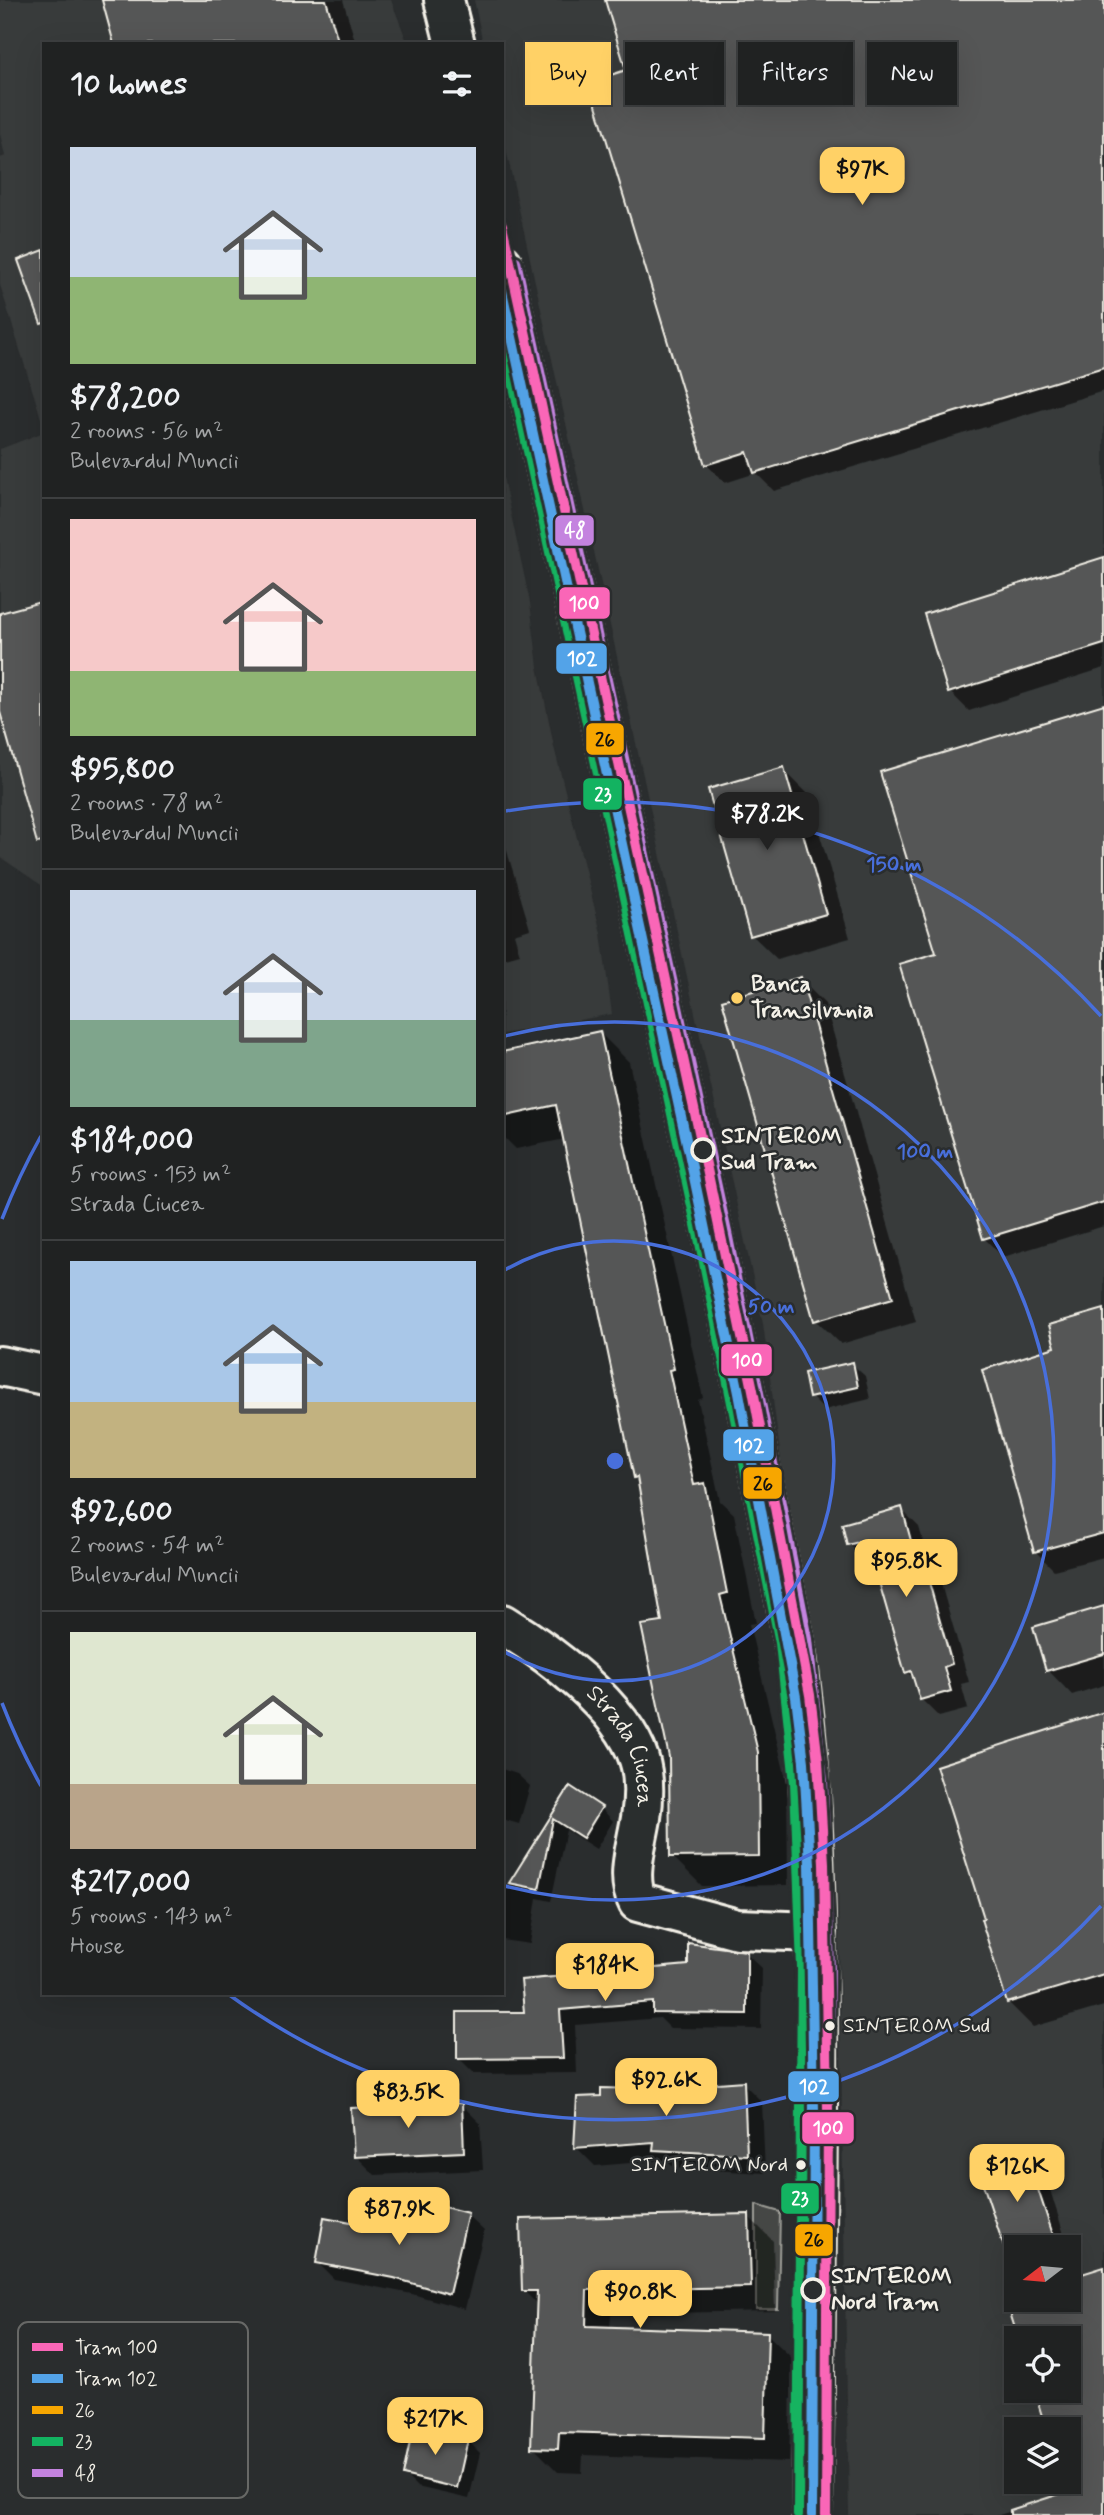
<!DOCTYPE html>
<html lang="en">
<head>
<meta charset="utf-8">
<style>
	:root { --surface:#202222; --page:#282a2a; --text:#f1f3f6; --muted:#a2a4a5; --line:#3d3f40; --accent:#ffd166 }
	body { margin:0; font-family:Mynerve,sans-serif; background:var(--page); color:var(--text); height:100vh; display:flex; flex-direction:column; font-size:26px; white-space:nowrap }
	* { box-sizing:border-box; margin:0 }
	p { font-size:23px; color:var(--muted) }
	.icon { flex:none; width:38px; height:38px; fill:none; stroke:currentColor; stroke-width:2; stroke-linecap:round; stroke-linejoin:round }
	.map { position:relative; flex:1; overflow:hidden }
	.sheet { position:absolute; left:42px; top:42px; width:462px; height:1953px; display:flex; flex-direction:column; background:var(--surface); border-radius:0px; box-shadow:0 7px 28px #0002,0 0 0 2px var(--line) }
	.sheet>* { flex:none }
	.guide { position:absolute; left:525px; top:42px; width:472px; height:63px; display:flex; gap:14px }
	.needle { width:46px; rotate:254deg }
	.tools { position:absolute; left:1004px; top:2235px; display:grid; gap:14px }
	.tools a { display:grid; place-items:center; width:77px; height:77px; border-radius:0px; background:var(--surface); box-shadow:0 7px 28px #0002,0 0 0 2px var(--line); font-size:35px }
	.price { position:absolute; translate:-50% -60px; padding:0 16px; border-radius:14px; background:var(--accent); color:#111; font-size:23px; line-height:46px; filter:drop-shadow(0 2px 4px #0008) }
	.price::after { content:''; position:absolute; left:50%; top:42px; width:21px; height:16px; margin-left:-10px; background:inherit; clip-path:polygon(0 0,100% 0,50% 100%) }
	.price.active { background:#222; color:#fff }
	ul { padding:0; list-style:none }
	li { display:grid; align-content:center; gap:14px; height:371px; padding:0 28px }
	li+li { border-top:2px solid var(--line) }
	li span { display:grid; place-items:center; height:217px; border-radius:0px; color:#555 }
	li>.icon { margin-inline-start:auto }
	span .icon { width:126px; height:126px; fill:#fffc; stroke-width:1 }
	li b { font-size:30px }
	h2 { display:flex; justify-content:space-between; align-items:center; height:84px; padding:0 28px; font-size:30px }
	.pill { padding:0 24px; border-radius:0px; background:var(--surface); box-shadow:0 7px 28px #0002,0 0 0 2px var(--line); font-size:24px; line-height:63px }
	.pill.active { background:var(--accent); color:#111 }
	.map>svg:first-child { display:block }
	.built { fill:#373a3a; fill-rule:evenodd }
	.green { fill:#444645; stroke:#9c9c96; stroke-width:2 }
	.shadow { fill:#0007 }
	.building { fill:#555756; stroke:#f4f1e8; stroke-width:2 }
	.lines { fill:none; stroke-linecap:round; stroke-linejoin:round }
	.minor-casing { stroke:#f4f1e8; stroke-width:44 }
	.major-casing { stroke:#f4f1e8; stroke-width:44 }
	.minor { stroke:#2a2d2e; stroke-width:38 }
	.major { stroke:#2a2d2e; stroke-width:38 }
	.bus-1-casing { stroke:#2a2d2e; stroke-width:16 }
	.bus-2-casing { stroke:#2a2d2e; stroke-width:16 }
	.bus-3-casing { stroke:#2a2d2e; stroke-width:16 }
	.bus-1 { stroke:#f7a600; stroke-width:10 }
	.bus-2 { stroke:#13b361; stroke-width:10 }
	.bus-3 { stroke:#c483df; stroke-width:10 }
	.tram-1-casing { stroke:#2a2d2e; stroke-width:16 }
	.tram-2-casing { stroke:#2a2d2e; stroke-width:16 }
	.tram-1 { stroke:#fa66b7; stroke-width:10 }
	.tram-2 { stroke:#53a3e8; stroke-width:10 }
	.ring { fill:none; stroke:#486fdb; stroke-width:3.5 }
	.poi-dot { fill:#ffd166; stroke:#2a2d2e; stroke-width:2.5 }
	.stop-dot { fill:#2a2d2e; stroke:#f4f1e8; stroke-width:3.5 }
	.bus-dot { fill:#f4f1e8; stroke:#2a2d2e; stroke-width:2.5 }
	.labels { text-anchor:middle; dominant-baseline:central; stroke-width:5; stroke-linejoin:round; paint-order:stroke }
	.bus-label { font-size:21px; fill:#f4f1e8; stroke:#2a2d2e; text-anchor:start }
	.poi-label { font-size:23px; font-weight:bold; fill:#f4f1e8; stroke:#2a2d2e; text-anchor:start }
	.stop-label { font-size:23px; font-weight:bold; fill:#f4f1e8; stroke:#2a2d2e; text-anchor:start }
	.street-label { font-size:23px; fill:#f4f1e8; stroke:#2a2d2e }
	.key { fill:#2a2d2e; stroke:#676866; stroke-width:2 }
	.key-label { font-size:19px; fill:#f4f1e8 }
	.centre { fill:#486fdb; stroke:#2a2d2e; stroke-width:3.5 }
	.ring-label { font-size:21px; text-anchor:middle; font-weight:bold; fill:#486fdb; stroke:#2a2d2e; stroke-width:5; stroke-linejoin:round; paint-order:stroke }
	.line-badge { stroke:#2a2d2e; stroke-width:2.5 }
	.badge-label { font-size:19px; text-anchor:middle; font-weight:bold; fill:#fff }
	.pale-badge-label { font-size:19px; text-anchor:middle; font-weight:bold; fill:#111 }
</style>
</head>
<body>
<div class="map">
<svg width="1104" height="2515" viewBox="0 0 1104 2515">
	<rect width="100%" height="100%" fill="#2a2d2e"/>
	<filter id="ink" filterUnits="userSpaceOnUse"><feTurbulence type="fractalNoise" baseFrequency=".0143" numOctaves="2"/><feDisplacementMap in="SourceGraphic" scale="14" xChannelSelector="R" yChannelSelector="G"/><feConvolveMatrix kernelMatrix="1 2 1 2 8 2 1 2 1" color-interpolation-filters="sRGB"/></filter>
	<g filter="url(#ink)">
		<g class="built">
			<polygon points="0,0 391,0 408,44 44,44 44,428 0,285 0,158 5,156 0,134"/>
			<path d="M474,0H1104V2515H849L838,1892L763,1324L502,131V44H483ZM1017,2247H1069V2300H1017ZM1017,2338H1069V2390H1017ZM1017,2429H1069V2482H1017Z"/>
			<polygon points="44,432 44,887 0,857 0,449"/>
			<polygon points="502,473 530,602 538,667 554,747 601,933 612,1014 502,1034"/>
		</g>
		<polygon class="green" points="756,2205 780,2212 778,2309 756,2309"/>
		<g class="shadow">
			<polygon points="103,0 343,0 356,44 116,44"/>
			<polygon points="607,0 1104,0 1104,391 774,491 756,473 725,483 706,464 628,71"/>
			<polygon points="1104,558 1104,668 969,711 950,692"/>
			<polygon points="1104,706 1104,1226 1003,1257 984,1238 938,954"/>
			<polygon points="783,769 808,794 850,938 777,959 752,935"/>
			<polygon points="502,834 530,929 514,934 520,954 502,959"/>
			<polygon points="800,979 825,1004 916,1322 841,1344 816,1320"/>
			<polygon points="599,1032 629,1062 703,1398 698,1400 720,1501 734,1514 756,1623 749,1624 787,1783 788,1885 702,1886 672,1856 664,1624 639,1480 565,1139 516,1149 502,1135 502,1053"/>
			<polygon points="1104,1311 1104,1557 1054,1570 1035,1551 1057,1348"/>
			<polygon points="852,1364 865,1376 870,1399 824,1410 811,1397"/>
			<polygon points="901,1509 919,1527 929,1561 937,1570 969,1682 961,1684 968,1709 939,1717 921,1699 916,1681 907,1672 875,1560 867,1562 849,1544"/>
			<polygon points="1104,1607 1104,1685 1072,1695 1048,1670"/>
			<polygon points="1104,1714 1104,2006 1033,2027 1008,2002"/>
			<polygon points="502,1769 517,1774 530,1786 519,1824 502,1819"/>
			<polygon points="571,1789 601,1808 613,1821 596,1849 566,1830 551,1901 537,1898 530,1944 502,1940 502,1897"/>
			<polygon points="746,1953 762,1968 761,2029 670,2028 660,2018 575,2025 577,2073 474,2074 459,2059 526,2013"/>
			<polygon points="743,2083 762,2102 765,2173 674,2168 666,2160 595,2166 576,2147 603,2097 637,2091"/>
			<polygon points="461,2104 480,2123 483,2170 375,2175 356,2156"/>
			<polygon points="1026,2155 1045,2174 1068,2247 1017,2247 1017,2282 981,2170"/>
			<polygon points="467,2215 484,2231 465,2309 412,2294 334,2279 318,2263"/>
			<polygon points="748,2216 773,2241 775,2311 611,2314 610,2329 767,2334 792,2358 789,2462 583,2455 582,2473 558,2472 533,2447 538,2305 523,2290"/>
			<polygon points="1069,2250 1078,2277 1104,2269 1104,2515 999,2515 1068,2493 1065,2482 1069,2482 1069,2429 1048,2429 1069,2390 1069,2338 1020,2338 1008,2299 1017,2297 1017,2300 1069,2300"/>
			<polygon points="467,2440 480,2453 469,2499 417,2487 405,2475"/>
		</g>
		<g class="building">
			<polygon points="102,0 326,0 339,44 114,44"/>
			<polygon points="605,0 1104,0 1104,367 754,473 747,452 705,465 589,82 626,70"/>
			<polygon points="44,250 44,323 41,324 18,260"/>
			<polygon points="1104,557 1104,644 948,693 924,614"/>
			<polygon points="44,601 44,842 37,843 0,712 0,613"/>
			<polygon points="1104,704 1104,1202 983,1239 899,964 936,953 880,772"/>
			<polygon points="784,767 826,914 750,936 708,789"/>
			<polygon points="801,977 893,1298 814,1321 722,1000"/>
			<polygon points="600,1031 674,1369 669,1370 694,1485 705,1483 727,1593 720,1595 758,1752 759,1856 670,1857 669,1757 641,1625 662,1622 637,1477 634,1478 556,1105 502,1117 502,1052"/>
			<polygon points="1104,1309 1104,1533 1034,1552 982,1370 1055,1347 1049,1325"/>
			<polygon points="853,1362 858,1387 809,1398 804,1373"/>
			<polygon points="902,1507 914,1552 920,1550 952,1664 944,1667 951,1691 920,1700 911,1671 905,1673 867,1540 847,1545 842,1524"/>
			<polygon points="1104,1606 1104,1654 1046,1671 1033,1627"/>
			<polygon points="1104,1712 1104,1974 1007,2003 981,1919 984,1918 936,1766"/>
			<polygon points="570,1786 602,1807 583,1838 553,1819 539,1889 509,1883"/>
			<polygon points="688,1943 747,1951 747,2014 653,2013 653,2002 560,2010 563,2058 457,2059 457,2012 524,2012 521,1980 688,1965"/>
			<polygon points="744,2081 747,2155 653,2150 654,2142 574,2148 577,2097 601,2096 601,2088 637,2089"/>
			<polygon points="462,2103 464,2152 354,2157 351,2108"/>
			<polygon points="1026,2153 1057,2247 1004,2247 978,2169"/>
			<polygon points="413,2199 468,2213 449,2294 394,2278 316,2263 324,2217 405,2232"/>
			<polygon points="749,2214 751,2287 587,2290 586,2326 768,2332 765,2438 559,2432 558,2449 531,2448 537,2291 522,2291 520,2219"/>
			<polygon points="1104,2267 1104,2515 1010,2515 1010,2510 1066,2492 1063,2482 1069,2482 1069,2429 1046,2429 1034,2390 1069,2390 1069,2338 1018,2338 1006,2300 1069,2300 1069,2278"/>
			<polygon points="413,2427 468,2439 457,2488 403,2475"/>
		</g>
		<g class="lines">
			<g class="minor-casing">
				<g id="minor">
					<polyline points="0,1366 44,1375"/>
					<path id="s1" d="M502,1624C548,1652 622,1706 639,1759C645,1778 644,1798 641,1818C637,1844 625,1878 638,1902L737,1929L816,1932"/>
				</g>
			</g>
			<g class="major-casing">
				<g id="major">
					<polyline points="444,0 455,44"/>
					<path d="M502,264L714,1240L794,1641C813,1769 815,1887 817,2016C818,2183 814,2349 812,2515"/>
				</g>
			</g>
			<use href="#minor" class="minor"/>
			<use href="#major" class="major"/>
			<g class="bus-1-casing">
				<polyline id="bus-1" points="502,265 714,1240 794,1641 809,1782 816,1968 812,2515"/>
			</g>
			<g class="bus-2-casing">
				<polyline id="bus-2" points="502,331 700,1243 780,1643 795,1783 802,1968 798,2515"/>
			</g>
			<g class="bus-3-casing">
				<polyline id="bus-3" points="516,261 728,1237 808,1639 823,1781 830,1968 826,2515"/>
			</g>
			<use href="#bus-1" class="bus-1"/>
			<use href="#bus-2" class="bus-2"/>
			<use href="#bus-3" class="bus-3"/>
			<g class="tram-1-casing">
				<polyline id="tram-1" points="502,225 703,1150 753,1390 810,1695 818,1761 824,1863 828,2110 826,2515"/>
			</g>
			<g class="tram-2-casing">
				<polyline id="tram-2" points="502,291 689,1153 739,1393 796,1697 804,1762 810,1864 814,2110 812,2515"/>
			</g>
			<use href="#tram-1" class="tram-1"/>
			<use href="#tram-2" class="tram-2"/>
		</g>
	</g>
	<g class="ring">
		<path d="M503 1271A220 220 0 1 1 503 1651"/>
		<path d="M505 1036A439 439 0 1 1 505 1886"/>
		<path d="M1101 1906A659 659 0 0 1 228 1994M41 1786A659 659 0 0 1 2 1703M2 1219A659 659 0 0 1 41 1136M506 811A659 659 0 0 1 1101 1016"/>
	</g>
	<circle class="poi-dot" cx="737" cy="998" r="7"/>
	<g class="stop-dot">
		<circle cx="703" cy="1150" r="11"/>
		<circle cx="813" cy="2290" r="11"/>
	</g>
	<g class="bus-dot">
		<circle cx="830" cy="2026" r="6"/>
		<circle cx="801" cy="2165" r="6"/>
	</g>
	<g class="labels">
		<g class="bus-label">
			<text x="843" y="2026">SINTEROM Sud</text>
			<text x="788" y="2165" text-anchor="end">SINTEROM Nord</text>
		</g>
		<g class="poi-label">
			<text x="751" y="985">Banca<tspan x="751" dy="26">Transilvania</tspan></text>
		</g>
		<g class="stop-label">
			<text x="721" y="1137">SINTEROM<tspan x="721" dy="26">Sud Tram</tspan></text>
			<text x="831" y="2277">SINTEROM<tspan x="831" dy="26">Nord Tram</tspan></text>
		</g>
		<g class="street-label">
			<text stroke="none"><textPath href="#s1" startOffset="177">Strada Ciucea</textPath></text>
		</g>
	</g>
	<rect x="18" y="2322" width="230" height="176" rx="10" class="key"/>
	<rect x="32" y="2343" width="31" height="8" fill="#fa66b7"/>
	<rect x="32" y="2374" width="31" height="9" fill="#53a3e8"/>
	<rect x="32" y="2406" width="31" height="8" fill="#f7a600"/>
	<rect x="32" y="2437" width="31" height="9" fill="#13b361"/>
	<rect x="32" y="2469" width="31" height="8" fill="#c483df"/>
	<g class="key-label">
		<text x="75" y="2354">Tram 100</text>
		<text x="75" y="2385">Tram 102</text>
		<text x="75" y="2417">26</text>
		<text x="75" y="2448">23</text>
		<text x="75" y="2480">48</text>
	</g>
	<circle cx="615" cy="1461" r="10" class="centre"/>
	<g class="ring-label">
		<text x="894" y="871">150 m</text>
		<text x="925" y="1158">100 m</text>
		<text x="771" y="1313">50 m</text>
	</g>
	<g class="line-badge">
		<rect x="554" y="514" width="41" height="33" rx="7" fill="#c483df"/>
		<rect x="558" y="586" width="53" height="34" rx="7" fill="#fa66b7"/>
		<rect x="555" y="642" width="53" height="33" rx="7" fill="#53a3e8"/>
		<rect x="585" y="722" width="40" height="34" rx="7" fill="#f7a600"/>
		<rect x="582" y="777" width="41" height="34" rx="7" fill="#13b361"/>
		<rect x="720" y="1343" width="53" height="34" rx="7" fill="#fa66b7"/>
		<rect x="722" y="1428" width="53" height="34" rx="7" fill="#53a3e8"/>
		<rect x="742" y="1466" width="41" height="34" rx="7" fill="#f7a600"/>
		<rect x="787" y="2070" width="53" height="33" rx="7" fill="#53a3e8"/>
		<rect x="801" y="2111" width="54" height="34" rx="7" fill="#fa66b7"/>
		<rect x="780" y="2182" width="40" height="33" rx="7" fill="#13b361"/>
		<rect x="794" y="2223" width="40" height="34" rx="7" fill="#f7a600"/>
	</g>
	<g class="badge-label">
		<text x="575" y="537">48</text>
		<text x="584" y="610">100</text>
		<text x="582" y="665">102</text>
		<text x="603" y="801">23</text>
		<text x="747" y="1367">100</text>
		<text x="749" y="1452">102</text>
		<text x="814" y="2093">102</text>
		<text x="828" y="2135">100</text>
		<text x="800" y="2205">23</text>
	</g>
	<g class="pale-badge-label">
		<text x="605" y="746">26</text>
		<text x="763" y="1490">26</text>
		<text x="814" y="2246">26</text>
	</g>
</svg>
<div class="tools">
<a><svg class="needle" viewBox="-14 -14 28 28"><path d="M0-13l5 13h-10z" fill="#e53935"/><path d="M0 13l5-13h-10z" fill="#a2a4a5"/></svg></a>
<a><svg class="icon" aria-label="locate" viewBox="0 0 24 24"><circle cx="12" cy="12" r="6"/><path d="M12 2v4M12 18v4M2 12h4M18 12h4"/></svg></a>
<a><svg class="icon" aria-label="layers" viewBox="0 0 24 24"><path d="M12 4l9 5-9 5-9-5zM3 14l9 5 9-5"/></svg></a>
</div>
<b class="price" style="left:862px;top:207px">$97K</b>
<b class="price active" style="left:767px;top:852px">$78.2K</b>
<b class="price" style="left:906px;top:1599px">$95.8K</b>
<b class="price" style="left:605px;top:2003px">$184K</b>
<b class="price" style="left:666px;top:2118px">$92.6K</b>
<b class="price" style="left:408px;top:2130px">$83.5K</b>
<b class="price" style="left:1017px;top:2204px">$126K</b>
<b class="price" style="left:399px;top:2247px">$87.9K</b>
<b class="price" style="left:640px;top:2330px">$90.8K</b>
<b class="price" style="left:435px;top:2457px">$217K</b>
<div class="guide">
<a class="pill active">Buy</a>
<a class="pill">Rent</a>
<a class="pill">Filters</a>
<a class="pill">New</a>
</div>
<section class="sheet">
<h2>10 homes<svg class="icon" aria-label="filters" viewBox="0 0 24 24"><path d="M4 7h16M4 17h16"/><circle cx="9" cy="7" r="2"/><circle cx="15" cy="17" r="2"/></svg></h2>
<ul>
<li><span style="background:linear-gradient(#c9d6e8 60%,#8fb573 0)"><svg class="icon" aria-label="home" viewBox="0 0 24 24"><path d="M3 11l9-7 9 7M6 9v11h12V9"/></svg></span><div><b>$78,200</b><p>2 rooms · 56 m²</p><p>Bulevardul Muncii</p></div></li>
<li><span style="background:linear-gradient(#f6c9c9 70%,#8fb573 0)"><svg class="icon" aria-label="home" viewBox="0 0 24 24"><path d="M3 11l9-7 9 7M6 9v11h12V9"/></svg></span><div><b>$95,800</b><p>2 rooms · 78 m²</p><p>Bulevardul Muncii</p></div></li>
<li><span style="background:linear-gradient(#c9d6e8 60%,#7fa58c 0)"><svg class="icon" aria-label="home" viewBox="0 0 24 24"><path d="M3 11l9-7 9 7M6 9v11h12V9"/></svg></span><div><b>$184,000</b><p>5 rooms · 153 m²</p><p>Strada Ciucea</p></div></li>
<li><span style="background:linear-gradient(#a9c7e8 65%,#c2b280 0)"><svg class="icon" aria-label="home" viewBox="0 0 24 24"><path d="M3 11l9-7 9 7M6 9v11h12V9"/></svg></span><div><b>$92,600</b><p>2 rooms · 54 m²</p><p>Bulevardul Muncii</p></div></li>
<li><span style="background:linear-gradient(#dfe7d0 70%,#b9a48a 0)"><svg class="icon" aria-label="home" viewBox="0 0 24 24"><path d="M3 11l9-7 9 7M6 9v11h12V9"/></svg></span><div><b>$217,000</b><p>5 rooms · 143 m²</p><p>House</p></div></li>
</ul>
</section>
</div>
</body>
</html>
